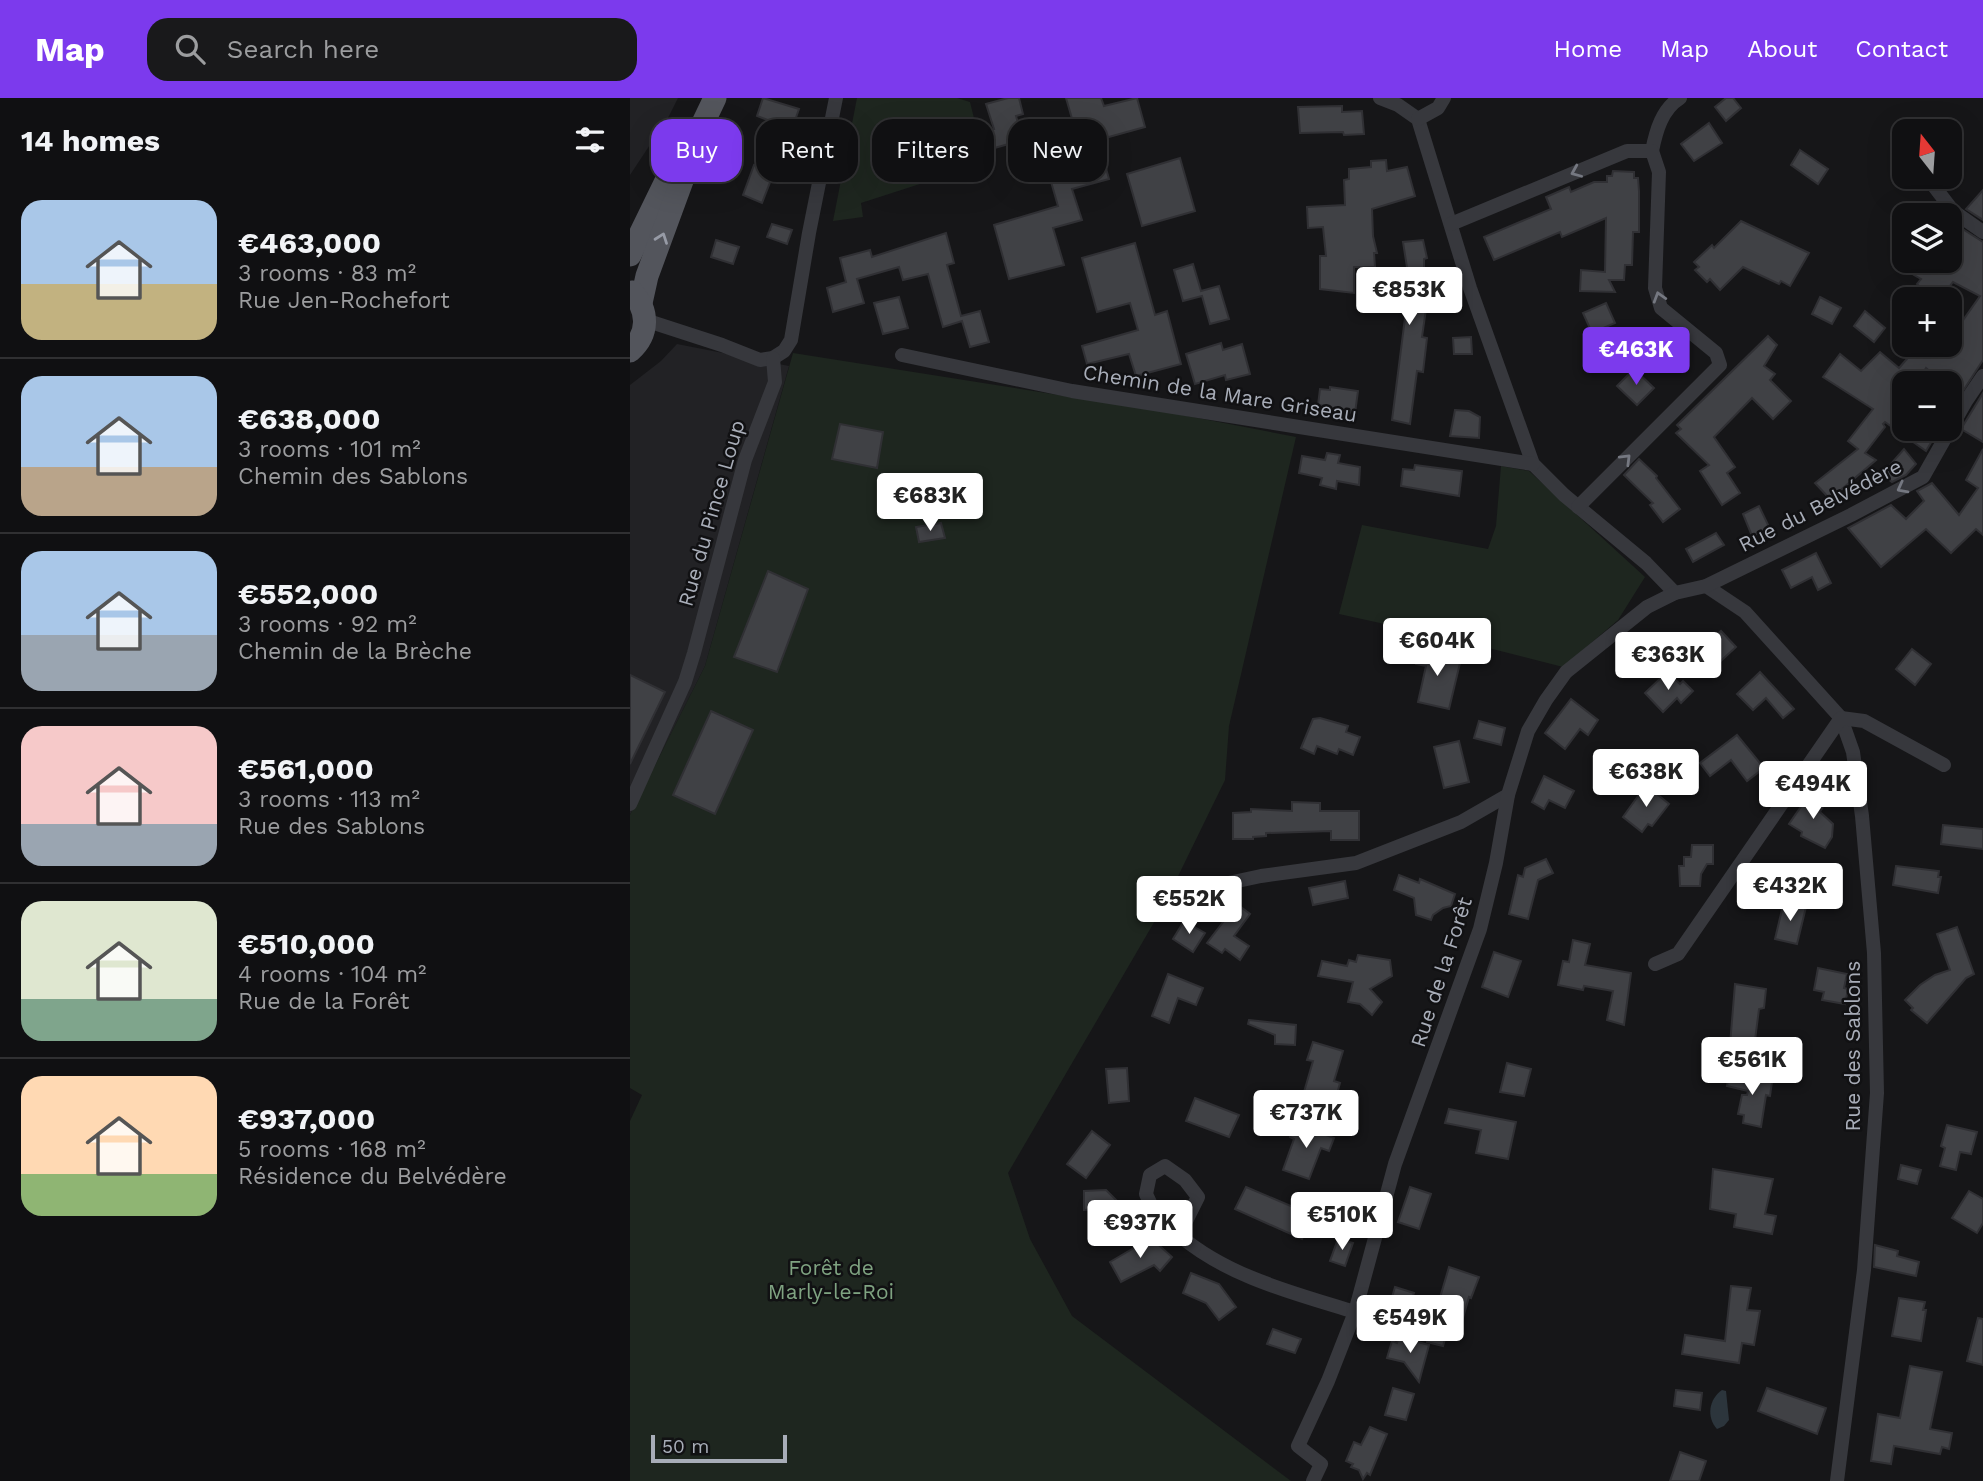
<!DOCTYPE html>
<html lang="en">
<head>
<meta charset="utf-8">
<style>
	:root { --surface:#101012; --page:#19191b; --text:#f1f3f6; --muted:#9c9d9f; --line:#303032; --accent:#7c3aed }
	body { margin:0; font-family:"Work Sans",sans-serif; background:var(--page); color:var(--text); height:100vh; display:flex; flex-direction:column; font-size:26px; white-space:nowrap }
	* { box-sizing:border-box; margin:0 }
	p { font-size:23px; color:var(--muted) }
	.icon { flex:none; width:38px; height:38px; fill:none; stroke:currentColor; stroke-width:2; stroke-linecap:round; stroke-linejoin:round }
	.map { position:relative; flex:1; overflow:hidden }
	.details { display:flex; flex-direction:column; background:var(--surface); width:630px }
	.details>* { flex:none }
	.guide { position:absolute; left:21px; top:21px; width:665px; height:63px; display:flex; gap:14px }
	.needle { width:46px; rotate:343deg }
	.controls { position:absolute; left:1262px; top:21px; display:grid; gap:14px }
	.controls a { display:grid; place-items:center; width:70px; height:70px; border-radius:14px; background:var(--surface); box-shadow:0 7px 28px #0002,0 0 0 2px var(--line); font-size:35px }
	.scale { position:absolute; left:21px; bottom:18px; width:136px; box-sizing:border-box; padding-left:7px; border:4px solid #a8adb8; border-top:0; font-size:19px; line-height:24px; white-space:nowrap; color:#a8adb8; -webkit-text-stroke:5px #111113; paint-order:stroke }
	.price { position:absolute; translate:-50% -60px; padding:0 16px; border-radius:7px; background:#fff; color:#222; font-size:23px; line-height:46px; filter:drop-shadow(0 2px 4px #0008) }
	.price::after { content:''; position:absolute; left:50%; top:42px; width:21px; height:16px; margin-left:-10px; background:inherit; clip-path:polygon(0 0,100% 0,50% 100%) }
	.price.selected { background:var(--accent); color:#fff }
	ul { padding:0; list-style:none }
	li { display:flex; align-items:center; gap:21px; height:175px; padding:0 21px }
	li+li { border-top:2px solid var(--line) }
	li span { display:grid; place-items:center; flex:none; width:196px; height:140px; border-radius:21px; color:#555 }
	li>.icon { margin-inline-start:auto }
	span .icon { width:84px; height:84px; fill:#fffc; stroke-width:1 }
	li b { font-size:30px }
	h2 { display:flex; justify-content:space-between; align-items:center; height:84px; padding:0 21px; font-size:30px }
	.chip { padding:0 24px; border-radius:21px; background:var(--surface); box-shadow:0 7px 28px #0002,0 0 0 2px var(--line); font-size:24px; line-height:63px }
	.chip.selected { background:var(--accent); color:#fff }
	header { display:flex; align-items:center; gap:42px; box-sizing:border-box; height:98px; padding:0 35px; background:var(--accent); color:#fff }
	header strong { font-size:33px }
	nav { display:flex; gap:38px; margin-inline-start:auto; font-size:24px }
	.search { width:490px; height:63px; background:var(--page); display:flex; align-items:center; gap:18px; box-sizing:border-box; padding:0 24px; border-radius:21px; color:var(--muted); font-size:26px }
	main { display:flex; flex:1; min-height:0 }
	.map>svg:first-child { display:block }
	.built { fill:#222225 }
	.green { fill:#1e261f }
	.water { fill:#2c353c }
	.building { fill:#404145; stroke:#303034; stroke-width:2 }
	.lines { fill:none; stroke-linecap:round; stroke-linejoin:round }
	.minor { stroke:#37383d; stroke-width:14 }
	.primary { stroke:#53555c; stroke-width:23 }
	.oneway { stroke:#757881 }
	.oneway2 { stroke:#979ba6 }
	.labels { text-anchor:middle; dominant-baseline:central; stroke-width:5; stroke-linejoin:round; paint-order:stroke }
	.street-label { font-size:21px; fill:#a8adb8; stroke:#111113 }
	.park-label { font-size:21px; fill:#7fa381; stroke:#111113 }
</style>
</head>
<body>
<header>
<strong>Map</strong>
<div class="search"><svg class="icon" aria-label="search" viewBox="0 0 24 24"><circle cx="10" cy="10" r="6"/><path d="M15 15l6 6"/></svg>Search here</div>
<nav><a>Home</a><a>Map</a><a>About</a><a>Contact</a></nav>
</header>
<main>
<section class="details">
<h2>14 homes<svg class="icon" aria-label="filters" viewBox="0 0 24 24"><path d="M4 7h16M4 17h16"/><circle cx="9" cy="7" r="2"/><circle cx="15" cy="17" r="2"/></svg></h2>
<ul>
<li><span style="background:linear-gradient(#a9c7e8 60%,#c2b280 0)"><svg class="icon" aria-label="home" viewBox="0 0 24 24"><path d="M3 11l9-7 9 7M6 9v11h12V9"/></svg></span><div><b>€463,000</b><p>3 rooms · 83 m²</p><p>Rue Jen-Rochefort</p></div></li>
<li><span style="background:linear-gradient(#a9c7e8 65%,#b9a48a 0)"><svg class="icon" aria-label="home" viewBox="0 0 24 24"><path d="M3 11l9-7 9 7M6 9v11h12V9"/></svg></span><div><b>€638,000</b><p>3 rooms · 101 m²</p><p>Chemin des Sablons</p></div></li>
<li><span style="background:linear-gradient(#a9c7e8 60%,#9aa5b1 0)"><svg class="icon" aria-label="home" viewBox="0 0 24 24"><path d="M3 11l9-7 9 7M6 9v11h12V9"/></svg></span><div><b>€552,000</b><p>3 rooms · 92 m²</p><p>Chemin de la Brèche</p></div></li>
<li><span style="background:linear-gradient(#f6c9c9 70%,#9aa5b1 0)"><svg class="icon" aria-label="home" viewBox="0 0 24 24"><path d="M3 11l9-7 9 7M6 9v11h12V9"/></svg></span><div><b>€561,000</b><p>3 rooms · 113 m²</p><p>Rue des Sablons</p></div></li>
<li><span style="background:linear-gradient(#dfe7d0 70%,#7fa58c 0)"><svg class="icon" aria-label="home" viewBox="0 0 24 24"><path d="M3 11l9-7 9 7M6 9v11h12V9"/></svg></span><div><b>€510,000</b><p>4 rooms · 104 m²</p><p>Rue de la Forêt</p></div></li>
<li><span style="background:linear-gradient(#ffd9b3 70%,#8fb573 0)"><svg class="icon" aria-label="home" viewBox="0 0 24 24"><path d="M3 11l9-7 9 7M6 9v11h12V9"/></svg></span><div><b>€937,000</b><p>5 rooms · 168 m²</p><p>Résidence du Belvédère</p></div></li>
</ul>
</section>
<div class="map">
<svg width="1353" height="1383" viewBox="0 0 1353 1383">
	<rect width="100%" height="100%" fill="#161618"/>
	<g class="built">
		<polygon points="0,0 48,0 39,18 0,77"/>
		<polygon points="47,246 159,268 75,568 0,717 0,287 31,263"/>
	</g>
	<g class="green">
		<polygon points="227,0 327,0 340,4 355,65 231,105 233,119 203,123"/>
		<polygon points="163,255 542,315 666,339 599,628 595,682 533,809 378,1075 400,1141 442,1218 661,1383 0,1383 0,1023 12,997 0,990 0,717 75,568"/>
		<polygon points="871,368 899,373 1015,479 988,522 933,569 823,541 709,516 732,427 858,451 866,428"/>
	</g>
	<path class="water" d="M1092,1292L1096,1293L1099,1322L1094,1328L1087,1331C1076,1319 1079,1301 1092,1292Z"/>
	<g class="building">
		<polygon points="133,0 169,11 162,31 127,18"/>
		<polygon points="378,0 389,0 393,16 386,18 393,42 361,51 356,33 364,31 356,6"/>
		<polygon points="436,0 471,0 474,8 507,0 515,29 468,42 479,81 442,91 452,122 423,130 434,167 379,181 364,127 428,108 409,42 445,31"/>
		<polygon points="1096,0 1103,0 1111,10 1096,23 1085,9"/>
		<polygon points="712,8 712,14 732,13 734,36 714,37 713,34 670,35 668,9"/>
		<polygon points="1079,25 1092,45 1064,63 1051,46"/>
		<polygon points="1170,52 1198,71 1188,86 1161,67"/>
		<polygon points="550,60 565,113 512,128 497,76"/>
		<polygon points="756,62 757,73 777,69 785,98 742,111 743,138 747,155 744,155 745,169 724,169 724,195 690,191 690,158 696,158 693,129 678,130 677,109 715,107 714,82 719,81 719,71 741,69 741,63"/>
		<polygon points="124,67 144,74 132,105 113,97"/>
		<polygon points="983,73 1004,74 1004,80 1008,80 1009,93 1009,134 1003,134 1002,167 995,167 994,182 979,182 985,194 950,193 951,172 975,174 976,120 932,139 930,134 864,162 854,139 921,111 916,99 939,89 941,94 964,84 977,84 977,78 982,78"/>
		<polygon points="1353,92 1353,122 1336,111"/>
		<polygon points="1111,123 1179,155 1160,188 1151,183 1149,186 1113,169 1090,192 1080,181 1077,184 1065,172 1069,169 1064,164 1082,147 1084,150"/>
		<polygon points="1323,125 1353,144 1353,262 1320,313 1320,285 1314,285 1296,270 1287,285 1274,285 1274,331 1309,331 1296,353 1255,324 1253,326 1255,329 1235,355 1246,362 1200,401 1185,385 1228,351 1218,343 1243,311 1193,279 1210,256 1231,273 1250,254 1269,270 1289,247 1320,247 1320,217 1331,225 1350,198 1323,184 1310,201 1279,201 1290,189 1287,186 1291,181 1284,177 1295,163 1320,163 1320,129"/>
		<polygon points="142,126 162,132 157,146 137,139"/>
		<polygon points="316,135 324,165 317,167 331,218 350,213 359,244 340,249 332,223 313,229 298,176 273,182 269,169 227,181 234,205 203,214 197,190 216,184 210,160 240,152 242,159"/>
		<polygon points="86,142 109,149 103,166 81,159"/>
		<polygon points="793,142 797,160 794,161 794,191 796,198 798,197 792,239 797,240 793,274 787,273 780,326 762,322 776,212 736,205 736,200 764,197 764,182 779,182 773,144"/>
		<polygon points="505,145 525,217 537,213 551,266 506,278 499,256 457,266 452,248 508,232 500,205 467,214 452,160"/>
		<polygon points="563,166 571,193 589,188 599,221 580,226 572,198 553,203 544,172"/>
		<polygon points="269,199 278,230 253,236 244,205"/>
		<polygon points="1190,199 1211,210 1202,226 1182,216"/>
		<polygon points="976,205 985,225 962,235 953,215"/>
		<polygon points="1235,213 1255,230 1244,244 1224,228"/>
		<polygon points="1138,238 1147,247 1134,268 1145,276 1140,282 1161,303 1143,321 1122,300 1084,339 1105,369 1097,375 1110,395 1092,407 1070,373 1079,367 1046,335 1051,331 1047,327"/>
		<polygon points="841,239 842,256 824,256 823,240"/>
		<polygon points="591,245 593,252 612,246 620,276 596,282 595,277 565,286 556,256"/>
		<polygon points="1004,271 1024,290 1007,307 987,288"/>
		<polygon points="700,289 728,293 725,315 697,311 697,308 688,307 690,291 700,292"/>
		<polygon points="1353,295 1353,344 1331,331"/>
		<polygon points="825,312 839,313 850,319 849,340 820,338"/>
		<polygon points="210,326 253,334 247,370 202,361"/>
		<polygon points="1274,351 1286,366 1276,377 1262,384 1252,376"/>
		<polygon points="1353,351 1353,437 1346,431 1321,455 1296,431 1251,469 1218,430 1261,407 1276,421 1294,403 1287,393 1302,385 1329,417 1348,390 1336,382"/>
		<polygon points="697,355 710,357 708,365 730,369 729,387 707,383 706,391 690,387 692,380 669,375 672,358 695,362"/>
		<polygon points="1009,361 1027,378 1026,380 1050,411 1033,424 1020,407 1023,405 994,377"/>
		<polygon points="785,367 832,373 829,398 771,388 773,371 784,372"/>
		<polygon points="1129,408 1140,431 1122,438 1113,416"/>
		<polygon points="311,425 315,440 289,444 286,429"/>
		<polygon points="1086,435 1094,447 1063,464 1056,451"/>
		<polygon points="1186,455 1201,485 1188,492 1182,479 1161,490 1152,472"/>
		<polygon points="138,473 178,491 147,574 104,559"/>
		<polygon points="1091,533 1106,549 1081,572 1065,555"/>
		<polygon points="789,550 820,556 819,563 830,565 819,611 788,604 796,568 786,566"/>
		<polygon points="1282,551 1301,566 1285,587 1266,571"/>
		<polygon points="1037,574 1050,586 1053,583 1063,593 1051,605 1047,600 1033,614 1015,595"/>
		<polygon points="1130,574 1164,611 1153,620 1136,600 1123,612 1107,596"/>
		<polygon points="0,577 35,594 0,666"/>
		<polygon points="941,601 968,622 958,637 950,631 935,651 915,635"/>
		<polygon points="81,613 123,632 85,716 43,697"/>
		<polygon points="690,620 718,628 716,634 730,639 723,657 709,651 707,656 687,648 684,656 671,650 683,621"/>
		<polygon points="849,623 875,630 871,647 844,640"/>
		<polygon points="1107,637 1134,670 1117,683 1101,662 1080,678 1070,665"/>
		<polygon points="829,643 839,684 814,690 804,649"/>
		<polygon points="914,678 944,693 935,710 919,702 914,711 902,704"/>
		<polygon points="1016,687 1039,706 1022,728 1018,726 1012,734 993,719"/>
		<polygon points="1181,694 1196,703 1190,714 1203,726 1202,739 1195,750 1171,738 1172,734 1159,726"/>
		<polygon points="662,704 690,705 690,713 729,713 729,742 701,742 701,733 636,735 636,738 623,739 623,741 603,741 603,715 621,714 621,711 662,713"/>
		<polygon points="1313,727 1353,731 1353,751 1311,746"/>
		<polygon points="1062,747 1083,747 1083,766 1077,766 1071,776 1070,788 1050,788 1049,768 1054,768 1054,759 1061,759"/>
		<polygon points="916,761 923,775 908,782 898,821 879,816 888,777 893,779 895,770"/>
		<polygon points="1266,768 1309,773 1308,779 1311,779 1308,795 1263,787"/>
		<polygon points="769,777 789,785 790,781 825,796 821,808 813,810 803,817 801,822 786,817 784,800 764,792"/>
		<polygon points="715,783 718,800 683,807 679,790"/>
		<polygon points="1154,803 1176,809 1167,846 1145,841"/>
		<polygon points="607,806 620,816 604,838 619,848 610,862 595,851 592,855 577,845"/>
		<polygon points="554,823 575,835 563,854 543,841"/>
		<polygon points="1327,829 1344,876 1336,880 1297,925 1281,912 1283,910 1275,902 1290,887 1305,877 1320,872 1307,836"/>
		<polygon points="943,842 960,846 955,867 1001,875 994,927 977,922 983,893 954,888 953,892 928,887 933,863 939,864"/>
		<polygon points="864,854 891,863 878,899 852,889"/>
		<polygon points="728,857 760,862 762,878 740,891 752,904 742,917 730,906 718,904 723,884 688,878 692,863 717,868 719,862 726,864"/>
		<polygon points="1188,870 1217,876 1214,890 1218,891 1215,906 1192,902 1194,894 1184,892"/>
		<polygon points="538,876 573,890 566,907 548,900 539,925 522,918"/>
		<polygon points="1105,886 1136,891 1134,910 1129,911 1124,950 1100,947"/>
		<polygon points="619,922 666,927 665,947 645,946 645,937 618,926"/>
		<polygon points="683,944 713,953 704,983 710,985 705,1003 674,994 683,963 677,962"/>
		<polygon points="877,965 901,971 894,998 870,994"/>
		<polygon points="497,970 499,1003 479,1005 476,971"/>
		<polygon points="1099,976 1120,980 1121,976 1139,980 1138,983 1142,984 1140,998 1136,997 1131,1029 1113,1025 1114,1017 1108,1016 1112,997 1117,997 1118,993 1097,988"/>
		<polygon points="565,1000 609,1017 599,1039 556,1023"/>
		<polygon points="819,1011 886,1024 878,1061 846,1055 851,1032 815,1025"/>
		<polygon points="664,1025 704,1040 699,1053 691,1050 679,1081 653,1072 664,1041 660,1039"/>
		<polygon points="1317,1027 1347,1034 1341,1056 1330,1054 1326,1072 1310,1068 1315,1050 1311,1048"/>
		<polygon points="462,1033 480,1047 456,1080 437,1066"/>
		<polygon points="1271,1067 1291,1072 1287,1086 1268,1081"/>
		<polygon points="1083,1071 1143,1081 1135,1116 1146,1118 1142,1136 1104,1129 1106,1116 1080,1111"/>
		<polygon points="616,1089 682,1117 672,1141 605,1111"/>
		<polygon points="780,1089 801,1096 789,1131 768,1124"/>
		<polygon points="476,1092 491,1107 498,1104 507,1122 481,1134 475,1118 467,1111 454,1112 454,1093"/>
		<polygon points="1339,1093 1353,1101 1353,1125 1347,1135 1322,1120"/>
		<polygon points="699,1096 718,1103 708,1129 689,1122"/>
		<polygon points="521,1140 542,1159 530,1173 524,1167 491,1184 480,1164"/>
		<polygon points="708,1141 723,1145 715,1168 700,1163"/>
		<polygon points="1245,1147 1268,1153 1267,1158 1289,1164 1286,1178 1244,1169"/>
		<polygon points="819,1169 849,1179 841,1200 839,1199 830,1230 819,1228 813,1248 797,1244"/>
		<polygon points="561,1175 589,1186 606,1209 589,1222 576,1205 553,1195"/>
		<polygon points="1101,1188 1121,1190 1117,1212 1130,1213 1124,1247 1112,1245 1109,1265 1052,1256 1055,1237 1095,1243"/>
		<polygon points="765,1189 784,1195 778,1212 760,1206"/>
		<polygon points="1269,1200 1295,1204 1293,1212 1296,1212 1291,1243 1262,1238"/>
		<polygon points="1348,1220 1353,1221 1353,1267 1337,1263"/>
		<polygon points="643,1231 671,1241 665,1255 637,1246"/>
		<polygon points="769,1239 799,1247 789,1284 774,1264 757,1260 762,1243 767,1245"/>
		<polygon points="1280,1268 1312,1274 1300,1331 1322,1335 1319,1351 1312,1349 1310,1356 1264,1348 1261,1366 1241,1363 1248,1316 1270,1320"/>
		<polygon points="763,1290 784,1296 776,1322 755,1317"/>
		<polygon points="1137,1290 1196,1310 1187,1336 1128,1313"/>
		<polygon points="1046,1292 1072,1295 1070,1312 1044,1308"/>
		<polygon points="740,1329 757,1336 740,1377 737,1375 733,1381 729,1372 721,1369 723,1366 716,1363 724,1344 731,1347"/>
		<polygon points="1050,1354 1076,1363 1069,1383 1040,1383"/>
	</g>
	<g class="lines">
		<g class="minor">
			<polyline points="750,0 768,7 788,21 840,190 903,366 934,397 1016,465 1045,495"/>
			<polyline points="788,21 808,10 814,0"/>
			<path d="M1022,53C1026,33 1032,11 1050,0"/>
			<polyline points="1297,79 1323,113 1353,134"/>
			<polyline points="821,126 997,53 1022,53 1029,74 1025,190 1031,210 1086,255 1090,267 948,409"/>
			<polyline points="15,222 92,247 130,262 143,260 154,253 161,242 179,135 206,0"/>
			<polyline points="272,257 442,293 903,366"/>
			<polyline points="1076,488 1115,514 1211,620 1223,654 1232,718 1244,855 1247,995 1234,1172 1207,1383"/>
			<polyline points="0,706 55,584 64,555 115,362 145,284 143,260"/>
			<polyline points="547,796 631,778 726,765 831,724 878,697"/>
			<polyline points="1025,866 1048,856 1211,620 1234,623 1314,667"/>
			<path d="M549,1137L528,1122L516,1096L520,1077L535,1068L555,1082L568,1099L549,1137C598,1179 664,1195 725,1214"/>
			<polyline points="683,1383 691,1366 668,1348 698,1283 725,1214 765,1066 850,831 866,765 878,697 898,633 916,602 936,574 1017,509 1045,495 1076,488 1221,417 1293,379 1336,303 1353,278"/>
		</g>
		<g class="primary">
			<polyline points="0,157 37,81 50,60"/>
			<polyline points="11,205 17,178 74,23 85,0"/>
			<path d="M0,253C19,236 19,213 2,194"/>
		</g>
	</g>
	<defs><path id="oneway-chevron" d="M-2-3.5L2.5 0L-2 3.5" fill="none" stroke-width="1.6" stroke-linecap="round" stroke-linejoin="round" transform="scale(1.75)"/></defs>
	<g class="oneway">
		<use href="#oneway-chevron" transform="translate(946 74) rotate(157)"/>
		<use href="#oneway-chevron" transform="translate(1029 199) rotate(-107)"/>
		<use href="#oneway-chevron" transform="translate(996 361) rotate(-45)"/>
		<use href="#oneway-chevron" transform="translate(1272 390) rotate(152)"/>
	</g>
	<use class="oneway2" href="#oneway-chevron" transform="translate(32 140) rotate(-70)"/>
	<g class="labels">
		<g class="street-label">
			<text transform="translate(590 295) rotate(9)">Chemin de la Mare Griseau</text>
			<text transform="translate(1190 407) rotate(-27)">Rue du Belvédère</text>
			<text transform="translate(81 415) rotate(-74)">Rue du Pince Loup</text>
			<text transform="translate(811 874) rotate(-72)">Rue de la Forêt</text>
			<text transform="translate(1222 948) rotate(-90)">Rue des Sablons</text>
		</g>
		<g class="park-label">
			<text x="201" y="1169">Forêt de<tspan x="201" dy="24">Marly-le-Roi</tspan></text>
		</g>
	</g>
</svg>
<div class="controls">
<a><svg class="needle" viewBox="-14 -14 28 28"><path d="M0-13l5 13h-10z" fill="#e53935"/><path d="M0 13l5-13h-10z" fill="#9c9d9f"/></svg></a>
<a><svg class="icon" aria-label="layers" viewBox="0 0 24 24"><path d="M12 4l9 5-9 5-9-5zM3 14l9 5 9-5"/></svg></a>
<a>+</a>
<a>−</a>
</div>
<div class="scale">50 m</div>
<b class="price" style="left:779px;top:229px">€853K</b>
<b class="price selected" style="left:1006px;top:289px">€463K</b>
<b class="price" style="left:300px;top:435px">€683K</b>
<b class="price" style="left:807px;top:580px">€604K</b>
<b class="price" style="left:1038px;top:594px">€363K</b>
<b class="price" style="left:1016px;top:711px">€638K</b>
<b class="price" style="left:1183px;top:723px">€494K</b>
<b class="price" style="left:1160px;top:825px">€432K</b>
<b class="price" style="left:559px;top:838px">€552K</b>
<b class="price" style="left:1122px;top:999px">€561K</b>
<b class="price" style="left:676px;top:1052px">€737K</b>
<b class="price" style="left:712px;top:1154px">€510K</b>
<b class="price" style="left:510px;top:1162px">€937K</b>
<b class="price" style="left:780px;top:1257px">€549K</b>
<div class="guide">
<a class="chip selected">Buy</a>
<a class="chip">Rent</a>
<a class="chip">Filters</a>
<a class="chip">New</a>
</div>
</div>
</main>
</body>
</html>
